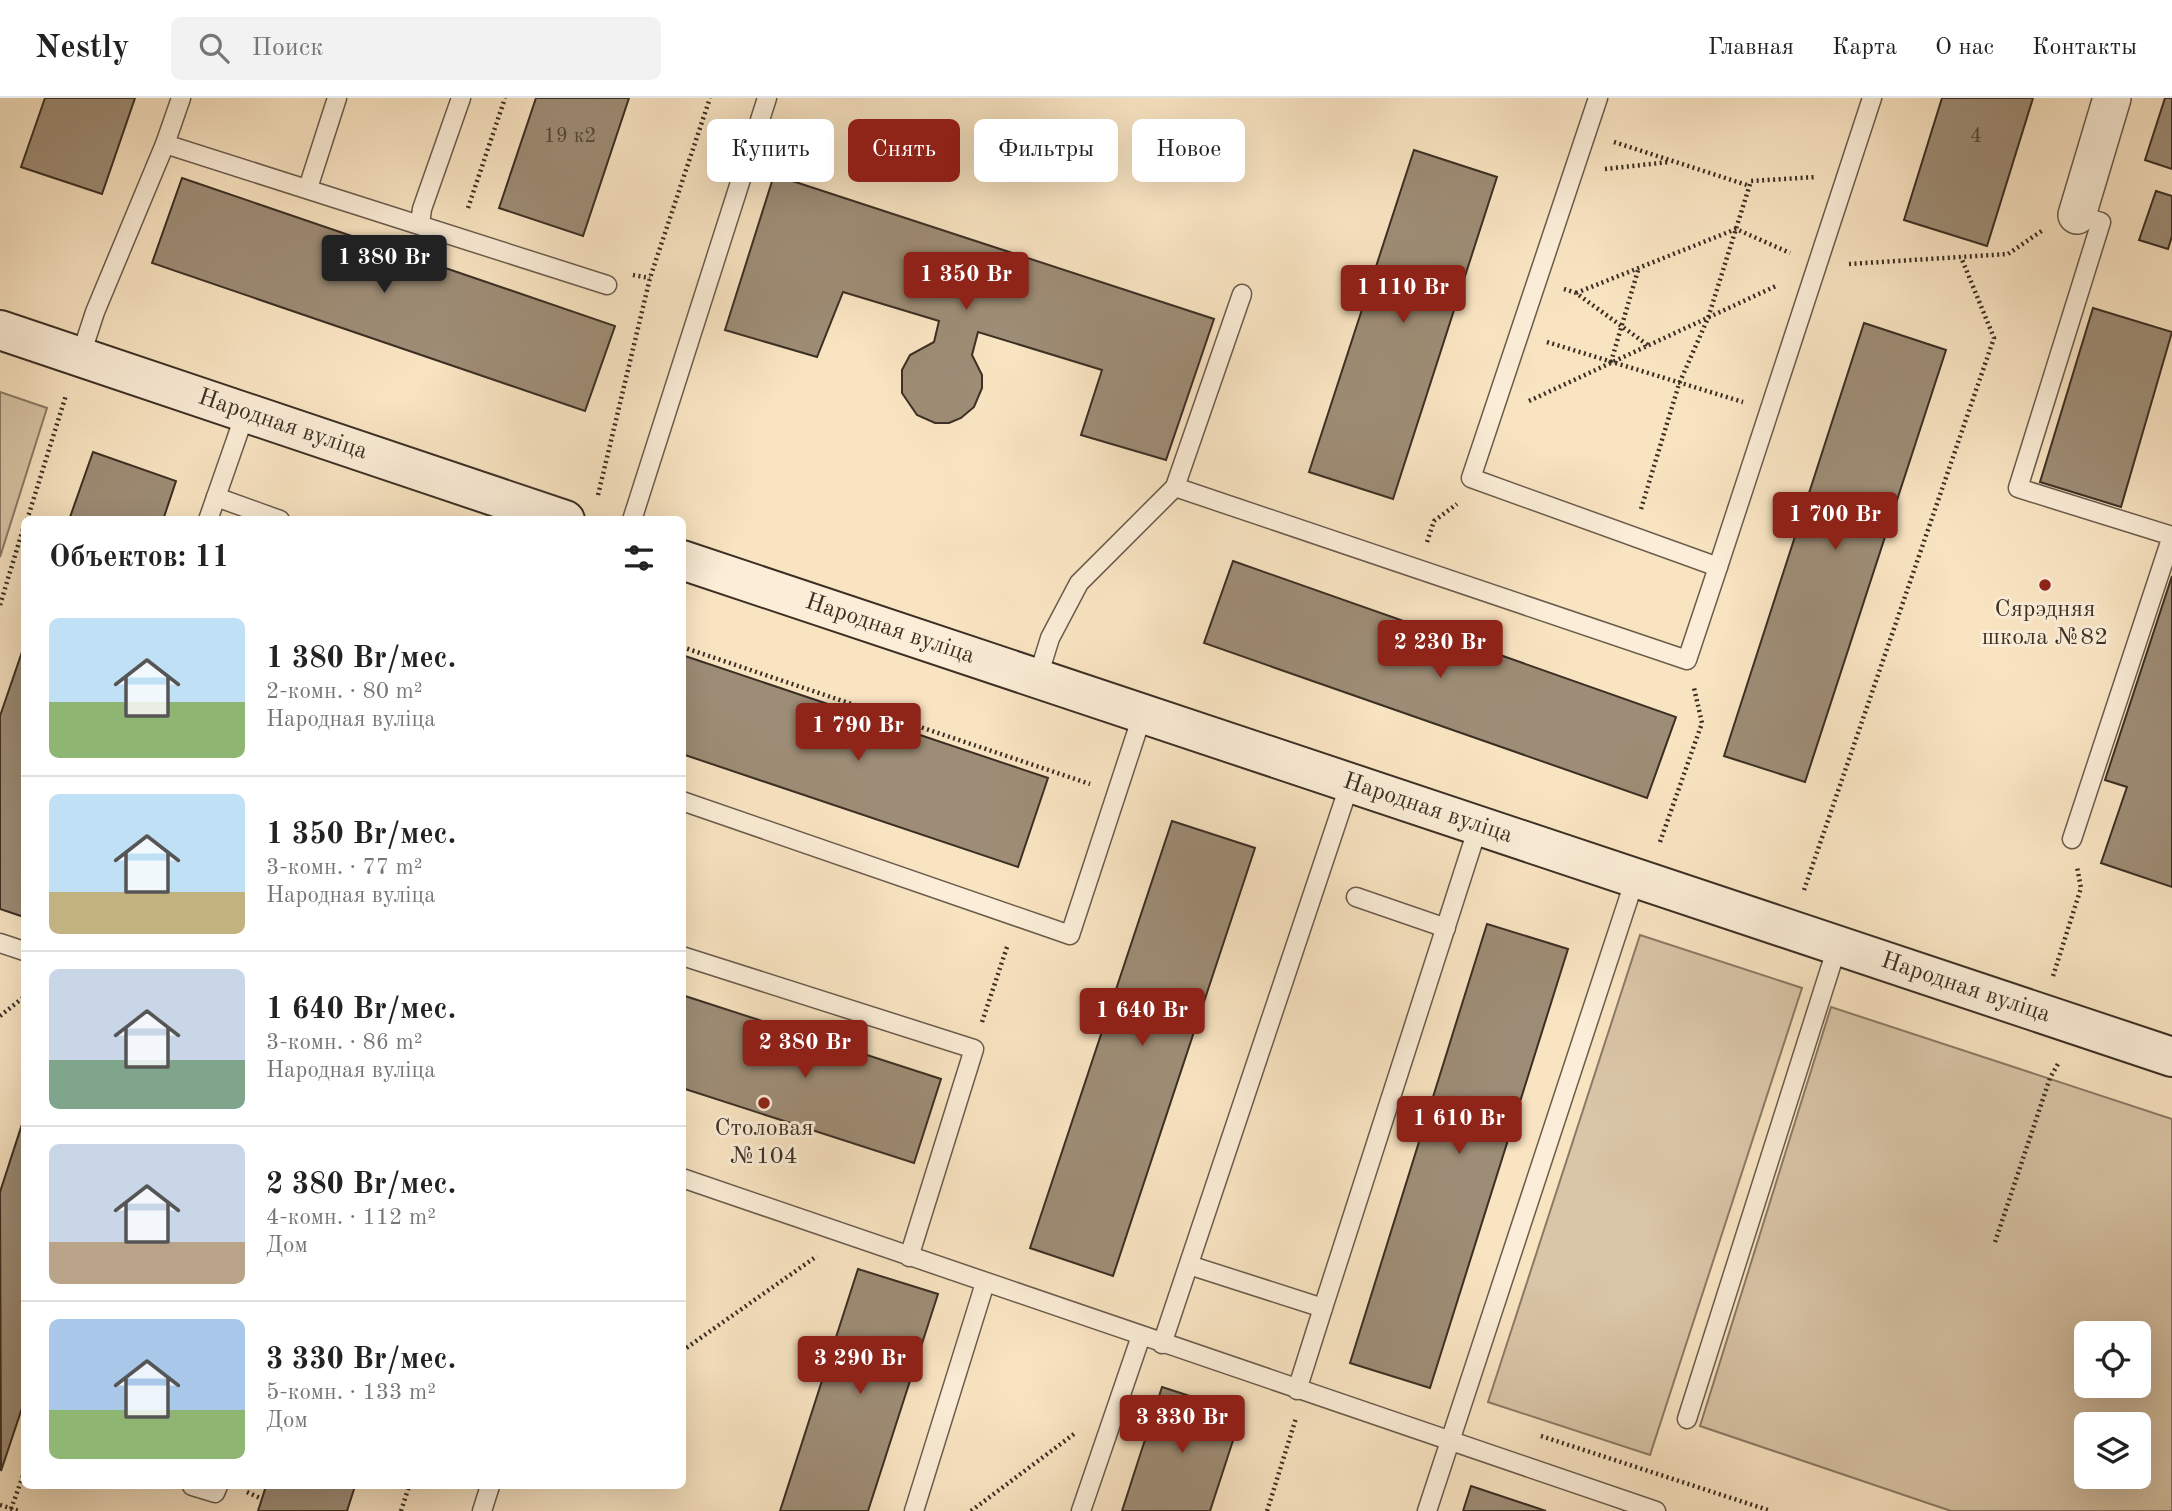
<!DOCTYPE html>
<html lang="ru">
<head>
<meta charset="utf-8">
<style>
	:root { --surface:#fff; --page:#f2f2f2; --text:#222; --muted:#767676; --line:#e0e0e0; --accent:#8f2418 }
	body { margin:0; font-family:"Old Standard TT",serif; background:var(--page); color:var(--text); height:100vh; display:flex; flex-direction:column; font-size:26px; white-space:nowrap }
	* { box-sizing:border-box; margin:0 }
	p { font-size:23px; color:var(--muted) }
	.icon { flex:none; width:38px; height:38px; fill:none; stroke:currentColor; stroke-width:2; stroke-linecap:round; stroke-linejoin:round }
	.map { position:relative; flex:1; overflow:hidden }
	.drawer { position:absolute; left:21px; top:418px; width:665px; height:973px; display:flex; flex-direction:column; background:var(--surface); border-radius:10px; box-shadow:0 7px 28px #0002 }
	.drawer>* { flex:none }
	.banner { position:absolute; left:707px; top:21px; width:665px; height:63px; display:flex; gap:14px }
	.controls { position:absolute; left:2074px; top:1223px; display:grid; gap:14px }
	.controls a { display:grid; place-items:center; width:77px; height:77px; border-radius:10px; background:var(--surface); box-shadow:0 7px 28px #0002; font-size:35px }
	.price { position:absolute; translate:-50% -60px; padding:0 16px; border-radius:7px; background:var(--accent); color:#fff; font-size:23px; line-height:46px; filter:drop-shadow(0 2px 4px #0008) }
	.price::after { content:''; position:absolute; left:50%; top:42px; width:21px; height:16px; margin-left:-10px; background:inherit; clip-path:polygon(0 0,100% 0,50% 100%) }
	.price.current { background:#222; color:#fff }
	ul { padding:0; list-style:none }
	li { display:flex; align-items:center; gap:21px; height:175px; padding:0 28px }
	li+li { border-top:2px solid var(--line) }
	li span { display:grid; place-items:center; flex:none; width:196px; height:140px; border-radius:10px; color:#555 }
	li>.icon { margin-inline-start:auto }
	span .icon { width:84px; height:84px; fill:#fffc; stroke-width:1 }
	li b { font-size:30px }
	h2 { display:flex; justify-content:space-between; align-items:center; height:84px; padding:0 28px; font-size:30px }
	.chip { padding:0 24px; border-radius:10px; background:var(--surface); box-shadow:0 7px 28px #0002; font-size:24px; line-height:63px }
	.chip.current { background:var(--accent); color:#fff }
	header { display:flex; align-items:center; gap:42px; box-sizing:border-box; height:98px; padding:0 35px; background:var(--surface); border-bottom:2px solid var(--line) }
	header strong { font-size:33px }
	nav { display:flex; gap:38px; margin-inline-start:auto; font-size:24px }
	.search { width:490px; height:63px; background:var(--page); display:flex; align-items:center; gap:18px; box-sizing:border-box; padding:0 24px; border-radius:10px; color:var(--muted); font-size:26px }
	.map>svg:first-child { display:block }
	.green { fill:#d9c5a7; stroke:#8a7a66; stroke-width:2; fill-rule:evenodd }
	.building { fill:#9e8d76; stroke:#3b2f24; stroke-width:2 }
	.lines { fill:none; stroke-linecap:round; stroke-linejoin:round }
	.lane-casing { stroke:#6a5c4c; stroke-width:21 }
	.street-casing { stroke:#6a5c4c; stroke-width:40 }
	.secondary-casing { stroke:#3b2f24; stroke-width:42 }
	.path { stroke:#3b2f24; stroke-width:4.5; stroke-dasharray:2 3.5; stroke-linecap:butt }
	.lane { stroke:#fbedd7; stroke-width:18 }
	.street { stroke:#fbedd7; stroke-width:37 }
	.secondary { stroke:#fbedd7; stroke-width:38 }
	.poi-dot { fill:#8f2418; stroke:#fbedd7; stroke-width:2.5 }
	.labels { text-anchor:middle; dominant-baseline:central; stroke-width:6; stroke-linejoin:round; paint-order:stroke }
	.number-label { font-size:21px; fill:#544638 }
	.street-label { font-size:24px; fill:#3b2f24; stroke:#fbedd7 }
	.poi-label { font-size:24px; fill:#3b2f24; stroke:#fbedd7 }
</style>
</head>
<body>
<header>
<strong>Nestly</strong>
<div class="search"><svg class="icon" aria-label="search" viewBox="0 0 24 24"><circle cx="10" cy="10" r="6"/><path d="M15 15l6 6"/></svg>Поиск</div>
<nav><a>Главная</a><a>Карта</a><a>О нас</a><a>Контакты</a></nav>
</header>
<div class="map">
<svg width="2172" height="1413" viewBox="0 0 2172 1413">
	<rect width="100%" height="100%" fill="#f9e4c2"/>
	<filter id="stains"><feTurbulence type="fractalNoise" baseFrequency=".00286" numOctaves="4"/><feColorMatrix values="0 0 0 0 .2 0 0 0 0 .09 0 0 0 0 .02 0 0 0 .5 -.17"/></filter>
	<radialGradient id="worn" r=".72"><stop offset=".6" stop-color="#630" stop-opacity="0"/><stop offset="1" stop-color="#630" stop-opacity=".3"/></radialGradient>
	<g class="green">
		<polygon points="0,294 47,310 0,459"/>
		<polygon points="1640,837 1802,890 1650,1357 1488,1304"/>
		<path d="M1831,909L2172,1021V1413H1951L1700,1328ZM2086,1236H2138V1288H2086ZM2086,1326H2138V1379H2086Z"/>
	</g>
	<g class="building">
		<polygon points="45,0 135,0 102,96 21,69"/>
		<polygon points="536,0 629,0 583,138 499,110"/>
		<polygon points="1942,0 2033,0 1987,148 1904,122"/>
		<polygon points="2165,0 2172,0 2172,71 2145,62"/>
		<polygon points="1414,52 1497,79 1393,401 1309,374"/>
		<polygon points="774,77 1214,221 1166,362 1081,337 1102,272 978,234 972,257 982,277 982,290 974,309 961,320 949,325 935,325 917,317 902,295 902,272 910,257 934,244 939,223 843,194 817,259 725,232"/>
		<polygon points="182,80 615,228 585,313 152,165"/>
		<polygon points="2156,93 2172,98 2172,138 2168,151 2139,142"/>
		<polygon points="2093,210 2172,234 2121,409 2040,384"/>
		<polygon points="1864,225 1946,252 1805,684 1724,658"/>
		<polygon points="93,354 176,383 163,422 69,422"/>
		<polygon points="1233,463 1676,619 1647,700 1204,545"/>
		<polygon points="2172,478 2172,789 2101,765 2127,689 2105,682"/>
		<polygon points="24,548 24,819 0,811 0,618"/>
		<polygon points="682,557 1048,680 1018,769 682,656"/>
		<polygon points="1172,723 1255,750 1113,1178 1030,1150"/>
		<polygon points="1487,826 1568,851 1430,1290 1350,1265"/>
		<polygon points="682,897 941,981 914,1065 682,990"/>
		<polygon points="24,1020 24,1304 1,1373 0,1094"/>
		<polygon points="858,1171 938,1196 868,1413 780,1413"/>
		<polygon points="1162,1289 1242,1315 1210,1413 1122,1413"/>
		<polygon points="266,1388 355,1388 347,1413 258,1413"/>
		<polygon points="1471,1388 1546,1413 1463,1413"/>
	</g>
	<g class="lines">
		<g class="lane-casing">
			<g id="lane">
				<polyline points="1598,0 1471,380 1718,469 1872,0"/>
				<polyline points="165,46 181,0"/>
				<polyline points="308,90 337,0"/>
				<polyline points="420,126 422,111 461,0"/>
				<polyline points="80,260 95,214 165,46 607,187"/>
				<polyline points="1175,389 1242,196"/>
				<polyline points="216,399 280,422"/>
				<polyline points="208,422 245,316"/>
				<polyline points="632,422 767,0"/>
				<polyline points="1037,582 1050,540 1079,485 1175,389 1687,562 1718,469"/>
				<polyline points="682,703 1070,837 1143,615"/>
				<polyline points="2072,741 2172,438 2018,390 2101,124 2077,117"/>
				<polyline points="1356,799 1446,830"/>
				<polyline points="0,845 24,853"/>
				<polyline points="682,858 974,951 909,1159"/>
				<polyline points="682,1080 1656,1413"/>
				<polyline points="1189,1167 1323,1210 1478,729"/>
				<polyline points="1162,1246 1350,685"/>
				<polyline points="1297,1292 1323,1210"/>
				<polyline points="1687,1321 1837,849"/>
				<polyline points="192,1388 215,1395 218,1388"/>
				<polyline points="482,1413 490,1388"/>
				<polyline points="914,1413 985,1185"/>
				<polyline points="1081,1413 1141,1238"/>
				<polyline points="1427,1413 1635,781"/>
			</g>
		</g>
		<g class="street-casing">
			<polyline id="street" points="2077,117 2112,0"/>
		</g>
		<g class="secondary-casing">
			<g id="secondary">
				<path id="s1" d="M0,232L565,422"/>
				<path id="s2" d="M682,462L2172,959"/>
			</g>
		</g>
		<g class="path">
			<polyline points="1614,44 1750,88"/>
			<polyline points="1605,71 1669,64"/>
			<polyline points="468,110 505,0"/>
			<polyline points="1849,166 2008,156 2043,132"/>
			<polyline points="633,177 650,180"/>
			<polyline points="1564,191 1576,195 1649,248"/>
			<polyline points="1576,195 1736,131 1790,155"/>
			<polyline points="1547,244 1743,304"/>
			<polyline points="1611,264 1639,169"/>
			<polyline points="1529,303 1778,187"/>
			<polyline points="598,397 650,180 710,0"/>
			<polyline points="1641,411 1679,286 1708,220 1751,83 1816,79"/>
			<polyline points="27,422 66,297"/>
			<polyline points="1427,444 1434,423 1457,406"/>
			<polyline points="0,507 24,428"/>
			<polyline points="682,549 1090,686"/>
			<polyline points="1660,744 1702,625 1694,590"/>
			<polyline points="1804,792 1994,240 1961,159"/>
			<polyline points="2053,878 2081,790 2077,769"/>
			<polyline points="0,918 24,899"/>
			<polyline points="982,924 1008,846"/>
			<polyline points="1995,1144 2050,980 2059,964"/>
			<polyline points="682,1253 817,1158"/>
			<polyline points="23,1308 24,1308"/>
			<polyline points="1541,1338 1771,1413"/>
			<polyline points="247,1394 262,1401"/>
			<polyline points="0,1407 19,1413"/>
			<polyline points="11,1411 24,1375"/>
			<polyline points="401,1413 409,1388"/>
			<polyline points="971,1413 1074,1336"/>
			<polyline points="1267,1413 1296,1320"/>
		</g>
		<use href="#lane" class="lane"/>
		<use href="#street" class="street"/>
		<use href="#secondary" class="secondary"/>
	</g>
	<g class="poi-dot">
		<circle cx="2045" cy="487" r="7"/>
		<circle cx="764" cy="1005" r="7"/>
	</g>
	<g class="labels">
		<g class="number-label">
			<text x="570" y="38">19 к2</text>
			<text x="1976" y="38">4</text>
		</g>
		<g class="street-label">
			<text stroke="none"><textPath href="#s1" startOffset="298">Народная вуліца</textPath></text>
			<text stroke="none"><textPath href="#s2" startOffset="219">Народная вуліца</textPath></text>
			<text stroke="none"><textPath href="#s2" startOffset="786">Народная вуліца</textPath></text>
			<text stroke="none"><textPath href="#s2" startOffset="1353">Народная вуліца</textPath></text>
		</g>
		<g class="poi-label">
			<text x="2045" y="512">Сярэдняя<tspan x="2045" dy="28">школа №82</tspan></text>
			<text x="764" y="1031">Столовая<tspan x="764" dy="28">№104</tspan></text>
		</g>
	</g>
	<rect width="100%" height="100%" filter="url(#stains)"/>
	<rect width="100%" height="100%" fill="url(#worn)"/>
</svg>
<div class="controls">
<a><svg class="icon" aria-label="locate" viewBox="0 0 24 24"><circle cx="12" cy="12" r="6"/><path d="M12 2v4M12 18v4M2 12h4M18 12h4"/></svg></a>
<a><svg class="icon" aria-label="layers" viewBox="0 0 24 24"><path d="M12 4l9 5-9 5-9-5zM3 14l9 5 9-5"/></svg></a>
</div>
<b class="price current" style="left:384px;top:197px">1 380 Br</b>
<b class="price" style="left:966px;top:214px">1 350 Br</b>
<b class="price" style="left:1403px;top:227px">1 110 Br</b>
<b class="price" style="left:1835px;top:454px">1 700 Br</b>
<b class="price" style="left:1440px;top:582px">2 230 Br</b>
<b class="price" style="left:858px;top:665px">1 790 Br</b>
<b class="price" style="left:1142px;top:950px">1 640 Br</b>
<b class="price" style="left:805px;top:982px">2 380 Br</b>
<b class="price" style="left:1459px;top:1058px">1 610 Br</b>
<b class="price" style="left:860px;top:1298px">3 290 Br</b>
<b class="price" style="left:1182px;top:1357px">3 330 Br</b>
<div class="banner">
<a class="chip">Купить</a>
<a class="chip current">Снять</a>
<a class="chip">Фильтры</a>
<a class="chip">Новое</a>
</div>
<section class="drawer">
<h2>Объектов: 11<svg class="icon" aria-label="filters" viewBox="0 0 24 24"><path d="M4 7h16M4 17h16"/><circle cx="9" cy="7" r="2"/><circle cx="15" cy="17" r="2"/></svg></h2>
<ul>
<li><span style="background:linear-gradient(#bfe0f5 60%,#8fb573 0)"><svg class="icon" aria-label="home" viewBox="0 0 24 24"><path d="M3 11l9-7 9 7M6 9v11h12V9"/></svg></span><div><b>1 380 Br/мес.</b><p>2-комн. · 80 m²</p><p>Народная вуліца</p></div></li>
<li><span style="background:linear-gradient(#bfe0f5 70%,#c2b280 0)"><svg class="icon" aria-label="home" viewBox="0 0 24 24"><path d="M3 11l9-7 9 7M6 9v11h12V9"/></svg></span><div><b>1 350 Br/мес.</b><p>3-комн. · 77 m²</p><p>Народная вуліца</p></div></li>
<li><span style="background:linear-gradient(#c9d6e8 65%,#7fa58c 0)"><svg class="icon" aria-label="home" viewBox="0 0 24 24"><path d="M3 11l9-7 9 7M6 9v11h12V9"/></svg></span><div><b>1 640 Br/мес.</b><p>3-комн. · 86 m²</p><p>Народная вуліца</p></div></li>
<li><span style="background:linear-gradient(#c9d6e8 70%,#b9a48a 0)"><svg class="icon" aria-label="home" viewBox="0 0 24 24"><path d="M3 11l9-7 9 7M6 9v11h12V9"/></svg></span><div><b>2 380 Br/мес.</b><p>4-комн. · 112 m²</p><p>Дом</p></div></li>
<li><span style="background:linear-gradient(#a9c7e8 65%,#8fb573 0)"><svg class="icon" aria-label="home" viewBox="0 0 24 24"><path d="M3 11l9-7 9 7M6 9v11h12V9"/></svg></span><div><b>3 330 Br/мес.</b><p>5-комн. · 133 m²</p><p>Дом</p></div></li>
</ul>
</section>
</div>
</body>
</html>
